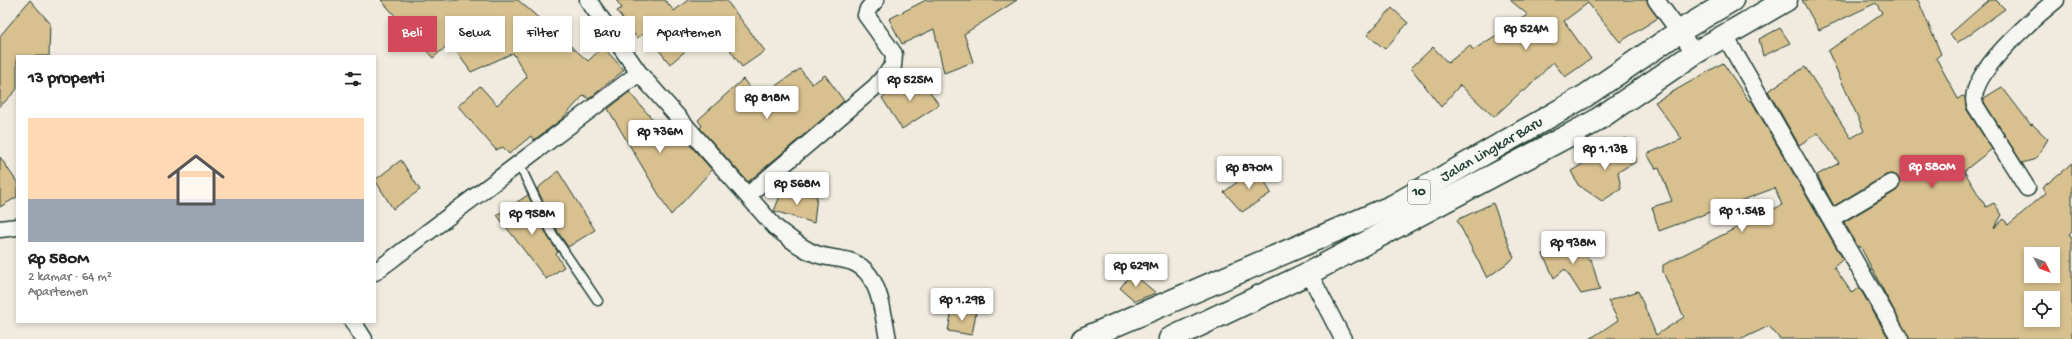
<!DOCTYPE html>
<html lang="id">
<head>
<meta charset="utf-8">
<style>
	:root { --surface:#fff; --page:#f2f2f2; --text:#222; --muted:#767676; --accent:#d1495b }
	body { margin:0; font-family:"Gochi Hand",sans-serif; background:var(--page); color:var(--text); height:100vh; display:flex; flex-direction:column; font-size:15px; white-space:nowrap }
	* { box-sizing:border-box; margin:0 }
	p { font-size:13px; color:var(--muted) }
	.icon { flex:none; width:22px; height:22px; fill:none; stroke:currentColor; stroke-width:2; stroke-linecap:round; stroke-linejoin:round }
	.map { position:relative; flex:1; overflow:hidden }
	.details { position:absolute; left:16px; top:55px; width:360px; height:268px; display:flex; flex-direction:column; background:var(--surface); border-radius:0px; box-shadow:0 2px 6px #0003 }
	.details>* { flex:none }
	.top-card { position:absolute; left:388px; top:16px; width:380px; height:36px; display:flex; gap:8px }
	.needle { width:26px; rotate:132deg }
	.tools { position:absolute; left:2024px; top:247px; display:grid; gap:8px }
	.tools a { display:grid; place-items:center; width:36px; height:36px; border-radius:0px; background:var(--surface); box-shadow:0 2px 6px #0003; font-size:20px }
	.price { position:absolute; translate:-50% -34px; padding:0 9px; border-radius:4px; background:#fff; color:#222; font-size:13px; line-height:26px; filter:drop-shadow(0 1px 2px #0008) }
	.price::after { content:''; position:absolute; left:50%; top:24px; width:12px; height:9px; margin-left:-6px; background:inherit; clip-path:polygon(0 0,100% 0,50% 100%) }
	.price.current { background:var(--accent); color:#fff }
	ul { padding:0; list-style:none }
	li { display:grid; align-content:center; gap:8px; height:212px; padding:0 12px }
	li span { display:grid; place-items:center; height:124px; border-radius:0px; color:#555 }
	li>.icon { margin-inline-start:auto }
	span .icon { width:72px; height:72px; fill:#fffc; stroke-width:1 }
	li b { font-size:17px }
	h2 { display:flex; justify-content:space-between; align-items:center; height:48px; padding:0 12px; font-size:17px }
	.pill { padding:0 14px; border-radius:0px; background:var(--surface); box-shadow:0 2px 6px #0003; font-size:14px; line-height:36px }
	.pill.current { background:var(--accent); color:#fff }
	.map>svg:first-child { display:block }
	.building { fill:#d8c08f; stroke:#1f3d34; fill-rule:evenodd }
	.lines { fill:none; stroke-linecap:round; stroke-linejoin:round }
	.lane-casing { stroke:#1f3d34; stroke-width:11 }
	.street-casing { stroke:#1f3d34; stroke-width:19 }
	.highway-casing { stroke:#1f3d34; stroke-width:25 }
	.lane { stroke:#f6f6f2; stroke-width:8 }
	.street { stroke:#f6f6f2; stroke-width:16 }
	.highway { stroke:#f6f6f2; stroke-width:22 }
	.labels { text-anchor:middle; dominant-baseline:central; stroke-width:3.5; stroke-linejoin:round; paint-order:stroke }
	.shield { fill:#f6f6f2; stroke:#60746d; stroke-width:1 }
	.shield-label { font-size:14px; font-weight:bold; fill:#1f3d34 }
	.street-label { font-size:15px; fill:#1f3d34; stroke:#f6f6f2 }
</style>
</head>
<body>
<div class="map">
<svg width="2072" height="339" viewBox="0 0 2072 339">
	<rect width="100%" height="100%" fill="#f0ebde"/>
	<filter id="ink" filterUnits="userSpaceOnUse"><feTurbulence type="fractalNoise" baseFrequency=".025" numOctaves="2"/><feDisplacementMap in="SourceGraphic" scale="8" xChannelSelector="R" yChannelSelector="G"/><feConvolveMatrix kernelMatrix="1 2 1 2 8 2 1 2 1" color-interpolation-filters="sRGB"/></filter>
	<g filter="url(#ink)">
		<g class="building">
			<polygon points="30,0 50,23 49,56 17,56 17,89 0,107 0,36"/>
			<polygon points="381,0 518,0 588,61 603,47 624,70 589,99 584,95 562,119 534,140 531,136 509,154 503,147 496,150 458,106 480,86 497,105 527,77 513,53 471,72 450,43 433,58"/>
			<polygon points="616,0 665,0 674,11 688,0 726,0 765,51 742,67 714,27 670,64 645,33 637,38 617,11 622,8"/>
			<polygon points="926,0 1017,0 964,34 973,62 944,73 934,29 902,44 889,19"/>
			<polygon points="1510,0 1646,0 1658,18 1620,42 1588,3 1564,21 1591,59 1565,77 1553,62 1524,92 1523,90 1494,117 1460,85 1441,107 1411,68 1433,47 1448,63 1470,45 1473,50 1528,15"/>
			<path d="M1802,0H1918L1941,54L1936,58L1958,99L1962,96L1965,97L1967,110L1992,149L1964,171L1986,207L1994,203L2002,215L1994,228L2004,219L2008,225L2046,193L2042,188L2072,163V231L2069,234L2072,239V339H1909L1860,246L1858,247L1844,222L1896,191L1899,187V179L1895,175H1886L1834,206L1817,175L1839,163L1818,133L1799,145L1768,91L1805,67L1851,138L1864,131L1828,51L1882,13L1876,3L1819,30ZM2031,254H2053V276H2031ZM2031,298H2053V320H2031Z"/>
			<polygon points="1989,0 1996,0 2005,9 1957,43 1950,34"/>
			<polygon points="1392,8 1408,23 1385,49 1367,35"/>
			<polygon points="1780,28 1790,43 1763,56 1759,39"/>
			<polygon points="1723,63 1749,101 1751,100 1843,259 1834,267 1852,293 1859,287 1889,339 1780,339 1769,326 1742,339 1590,339 1618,320 1608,301 1638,291 1656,335 1684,317 1663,272 1663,265 1782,205 1775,188 1659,231 1652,207 1672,201 1659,168 1656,169 1647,154 1682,139 1655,102"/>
			<polygon points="800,69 812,84 825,75 844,101 748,182 700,128 702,126 698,120 743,79 758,98"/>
			<polygon points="918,74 939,105 902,129 882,98"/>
			<polygon points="2002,87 2031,125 2032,124 2048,139 2036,159 2022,163 1984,102 1984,98"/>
			<polygon points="629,92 673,143 681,135 712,170 671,215 608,109"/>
			<polygon points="1626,138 1637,161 1618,172 1621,189 1602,201 1578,185 1571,171"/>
			<polygon points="0,157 17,182 17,197 0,207"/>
			<polygon points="401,160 420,190 393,209 375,180"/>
			<polygon points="1257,167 1271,193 1242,212 1224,192"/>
			<polygon points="558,171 595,230 568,247 558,232 537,189"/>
			<polygon points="782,191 817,196 814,223 774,211"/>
			<polygon points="528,195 548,237 558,252 556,254 564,267 546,279 497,215"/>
			<polygon points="1493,203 1514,258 1487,278 1457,220"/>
			<polygon points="1571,234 1589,260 1591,259 1600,290 1581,294 1565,269 1554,278 1543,254"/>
			<polygon points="1132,273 1156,293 1135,301 1120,288"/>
			<polygon points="952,309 976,313 972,335 948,331"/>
		</g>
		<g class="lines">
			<g class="lane-casing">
				<polyline id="lane" points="519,164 553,235 598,301"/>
			</g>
			<g class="street-casing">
				<g id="street">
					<path d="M588,0L639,73L775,227C788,237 800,248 816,254C835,261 854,255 869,275C881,291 884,319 888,339"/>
					<polyline points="1656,0 1695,53"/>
					<polyline points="1725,36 1900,339"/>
					<path d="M2027,188L1975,105C1965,76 2035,17 2056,0"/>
					<polyline points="748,195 876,86 893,66 894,54 866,15 868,9 876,0"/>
					<polyline points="1832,218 1891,183"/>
					<polyline points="0,229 17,227"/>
					<polyline points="375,272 639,73"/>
					<polyline points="1309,273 1343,339"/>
					<polyline points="353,322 364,339"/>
				</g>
			</g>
			<g class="highway-casing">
				<g id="highway">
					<polyline points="1083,339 1393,206 1585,96 1680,31 1732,0"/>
					<polyline points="1170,339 1309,273 1594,122 1695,53 1786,0"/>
				</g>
			</g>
			<use href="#lane" class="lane"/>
			<use href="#street" class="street"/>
			<use href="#highway" class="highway"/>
		</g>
	</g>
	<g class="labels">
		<rect class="shield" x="1408" y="180" width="22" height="24" rx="3"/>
		<g class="shield-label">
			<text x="1419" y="192">10</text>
		</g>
		<g class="street-label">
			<text transform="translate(1492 150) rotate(-30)">Jalan Lingkar Baru</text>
		</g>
	</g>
</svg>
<div class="tools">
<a><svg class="needle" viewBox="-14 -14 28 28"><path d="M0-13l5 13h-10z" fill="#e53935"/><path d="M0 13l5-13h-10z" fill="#767676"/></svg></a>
<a><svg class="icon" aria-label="locate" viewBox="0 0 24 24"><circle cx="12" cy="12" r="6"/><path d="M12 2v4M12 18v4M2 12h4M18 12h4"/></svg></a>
</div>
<b class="price" style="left:1526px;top:51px">Rp 524M</b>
<b class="price" style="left:910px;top:102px">Rp 525M</b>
<b class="price" style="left:767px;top:120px">Rp 818M</b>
<b class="price" style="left:660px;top:154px">Rp 736M</b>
<b class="price" style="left:1605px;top:171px">Rp 1.13B</b>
<b class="price current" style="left:1932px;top:189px">Rp 580M</b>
<b class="price" style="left:1249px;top:190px">Rp 870M</b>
<b class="price" style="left:797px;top:206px">Rp 568M</b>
<b class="price" style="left:1742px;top:233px">Rp 1.54B</b>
<b class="price" style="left:532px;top:236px">Rp 958M</b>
<b class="price" style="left:1573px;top:265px">Rp 938M</b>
<b class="price" style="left:1136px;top:288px">Rp 629M</b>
<b class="price" style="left:962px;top:322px">Rp 1.29B</b>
<div class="top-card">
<a class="pill current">Beli</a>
<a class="pill">Sewa</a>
<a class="pill">Filter</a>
<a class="pill">Baru</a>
<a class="pill">Apartemen</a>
</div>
<section class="details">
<h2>13 properti<svg class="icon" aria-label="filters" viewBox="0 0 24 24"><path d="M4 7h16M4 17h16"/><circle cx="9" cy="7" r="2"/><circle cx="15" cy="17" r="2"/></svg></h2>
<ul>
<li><span style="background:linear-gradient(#ffd9b3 65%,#9aa5b1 0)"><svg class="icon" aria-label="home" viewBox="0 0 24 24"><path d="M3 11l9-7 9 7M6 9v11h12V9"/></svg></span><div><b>Rp 580M</b><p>2 kamar · 64 m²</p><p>Apartemen</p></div></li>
</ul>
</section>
</div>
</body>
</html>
